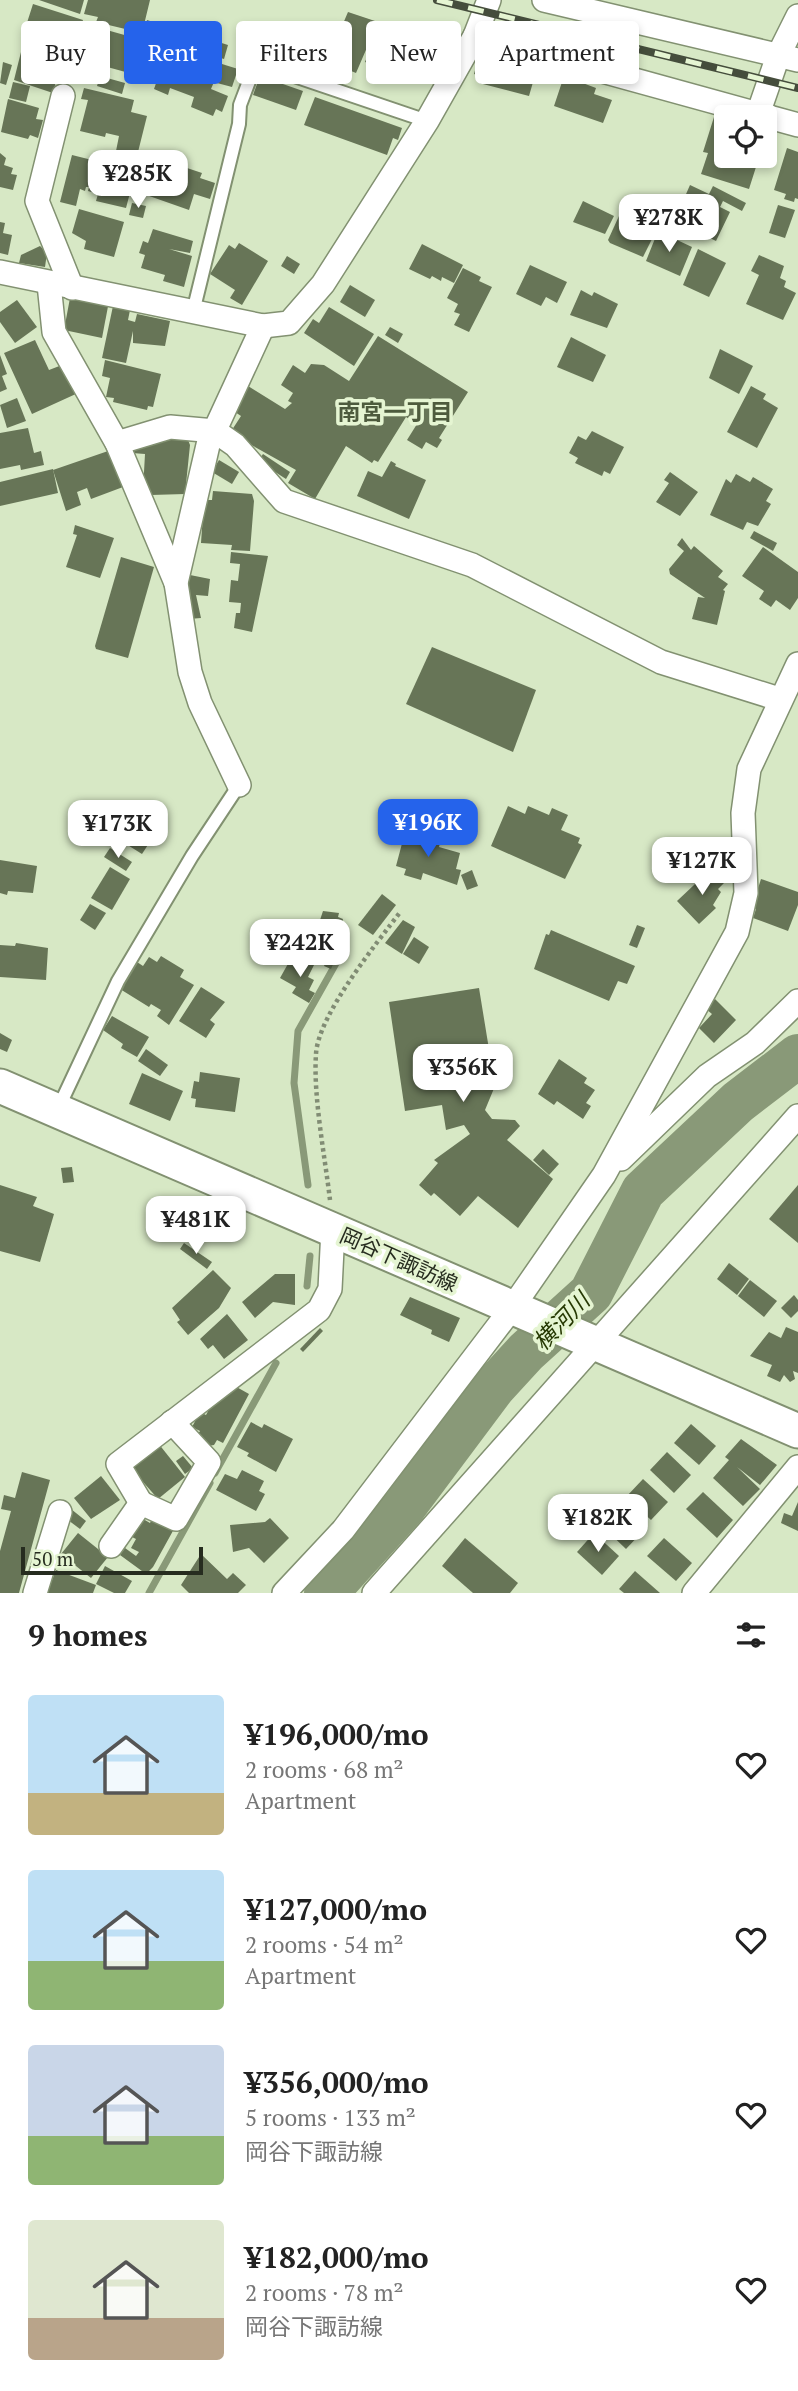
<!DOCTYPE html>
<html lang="en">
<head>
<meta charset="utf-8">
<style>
	:root { --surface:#fff; --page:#f2f2f2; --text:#222; --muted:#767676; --accent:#2563eb }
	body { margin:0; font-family:"PT Serif","Noto Sans JP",serif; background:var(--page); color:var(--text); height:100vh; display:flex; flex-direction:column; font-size:26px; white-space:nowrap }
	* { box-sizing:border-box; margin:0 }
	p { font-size:23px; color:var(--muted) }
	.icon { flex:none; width:38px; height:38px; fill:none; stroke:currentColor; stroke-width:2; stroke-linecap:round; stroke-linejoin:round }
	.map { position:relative; height:1593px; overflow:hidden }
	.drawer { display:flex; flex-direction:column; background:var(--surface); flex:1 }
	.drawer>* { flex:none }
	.top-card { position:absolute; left:21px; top:21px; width:756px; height:63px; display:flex; gap:14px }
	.buttons { position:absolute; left:714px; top:105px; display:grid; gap:14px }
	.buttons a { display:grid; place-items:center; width:63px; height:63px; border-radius:7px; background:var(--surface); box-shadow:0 4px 10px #0003; font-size:35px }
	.scale { position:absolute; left:21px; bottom:18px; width:182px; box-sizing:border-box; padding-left:7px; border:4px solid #262c1f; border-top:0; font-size:19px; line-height:24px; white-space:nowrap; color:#262c1f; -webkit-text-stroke:5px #e5f5d2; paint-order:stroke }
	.price { position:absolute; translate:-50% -60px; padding:0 16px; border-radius:14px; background:#fff; color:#222; font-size:23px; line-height:46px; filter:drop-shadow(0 2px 4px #0008) }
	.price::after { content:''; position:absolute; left:50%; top:42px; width:21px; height:16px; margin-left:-10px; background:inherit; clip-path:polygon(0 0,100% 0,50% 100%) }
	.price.active { background:var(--accent); color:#fff }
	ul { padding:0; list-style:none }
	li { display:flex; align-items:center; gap:21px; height:175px; padding:0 28px }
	li span { display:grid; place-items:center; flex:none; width:196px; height:140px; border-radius:7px; color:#555 }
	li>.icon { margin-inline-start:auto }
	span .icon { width:84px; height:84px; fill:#fffc; stroke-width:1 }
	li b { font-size:30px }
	h2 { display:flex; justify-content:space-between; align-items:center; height:84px; padding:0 28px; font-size:30px }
	.chip { padding:0 24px; border-radius:7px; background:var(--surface); box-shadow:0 4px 10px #0003; font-size:24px; line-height:63px }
	.chip.active { background:var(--accent); color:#fff }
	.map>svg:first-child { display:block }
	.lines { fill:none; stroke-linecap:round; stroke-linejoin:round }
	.stream { stroke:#899978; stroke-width:7 }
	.river { stroke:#899978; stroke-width:44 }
	.building { fill:#677557 }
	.service-casing { stroke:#829171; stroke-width:16 }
	.minor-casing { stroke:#829171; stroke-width:26 }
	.secondary-casing { stroke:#829171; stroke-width:37 }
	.path { stroke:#818c74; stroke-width:4.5; stroke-dasharray:3.5 3.5; stroke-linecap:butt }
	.service { stroke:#fff; stroke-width:12 }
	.minor { stroke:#fff; stroke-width:23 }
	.secondary { stroke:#fff; stroke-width:33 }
	.rail-casing { stroke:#454d3c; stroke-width:8 }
	.rail { stroke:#e5f5d2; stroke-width:5; stroke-dasharray:16; stroke-linecap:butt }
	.labels { text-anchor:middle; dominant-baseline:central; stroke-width:7; stroke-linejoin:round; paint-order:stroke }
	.street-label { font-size:21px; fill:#262c1f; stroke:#e5f5d2 }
	.neighbourhood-label { font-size:23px; font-weight:bold; fill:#4d5b3d; stroke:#e5f5d2 }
	.water-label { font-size:23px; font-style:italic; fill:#263903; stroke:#e5f5d2 }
</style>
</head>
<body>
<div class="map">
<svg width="798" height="1593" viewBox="0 0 798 1593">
	<rect width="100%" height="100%" fill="#d7e8c5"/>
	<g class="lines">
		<g class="stream">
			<polyline points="308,1185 294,1083 298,1031 339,958"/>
			<polyline points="307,1286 310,1256"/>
			<polyline points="215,1473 276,1363"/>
			<polyline points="149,1593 210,1483"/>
		</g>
		<polyline class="river" points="326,1593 404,1507 493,1388 526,1352 591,1293 643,1191 738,1102 798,1056"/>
	</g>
	<g class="building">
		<polygon points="39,0 84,0 80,14"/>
		<polygon points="88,0 150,0 142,33 96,22 98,17 84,14"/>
		<polygon points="33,4 83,20 77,40 69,38 68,42 25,29"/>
		<polygon points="348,12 378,22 356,73 339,66 331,60 333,56 330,54"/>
		<polygon points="147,20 159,24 155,38 143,35"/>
		<polygon points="164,25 228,45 224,59 160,39"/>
		<polygon points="380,25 391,29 392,27 401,30 403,26 411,29 395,67 392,66 390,71 365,62"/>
		<polygon points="96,27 160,45 151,79 89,62 87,69 80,67 84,54 88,56"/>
		<polygon points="415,30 440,35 437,43 442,45 429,76 401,64"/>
		<polygon points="22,48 37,52 38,48 63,54 53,93 14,80"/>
		<polygon points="176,49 199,57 194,69 216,77 211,89 228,96 222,112 216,109 213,116 191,107 194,97 170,88 168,95 154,89 161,69 172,74 174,68 168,66"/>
		<polygon points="481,49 538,65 529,96 479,83 481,76 474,74"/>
		<polygon points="3,62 12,65 6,85 0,83"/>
		<polygon points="222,64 238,69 232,87 217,83"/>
		<polygon points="100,76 125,83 122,94 97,86"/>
		<polygon points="260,76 303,91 296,110 253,95"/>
		<polygon points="564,76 596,88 594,94 612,100 603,123 554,106"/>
		<polygon points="13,82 30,86 26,102 9,98"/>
		<polygon points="84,88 134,100 131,112 147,116 137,156 116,151 119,136 106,133 105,137 80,131 88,100 81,99"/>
		<polygon points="315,97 402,128 398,140 393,138 387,155 304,125"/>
		<polygon points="8,99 39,108 36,119 43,120 38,138 30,135 28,139 1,132"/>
		<polygon points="714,117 726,120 726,156 734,156 732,160 756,167 749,189 701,174 708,153 703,152"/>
		<polygon points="787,148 798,152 798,199 795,198 794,202 784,199 786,194 774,190"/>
		<polygon points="0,153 6,158 4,165 13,168 11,174 17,175 13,190 0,187"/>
		<polygon points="72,155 124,168 120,186 131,189 126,208 96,201 98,194 88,191 89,187 86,187 85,191 80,189 76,206 60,202"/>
		<polygon points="148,155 202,173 200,178 215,183 210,199 194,194 189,210 135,191"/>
		<polygon points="690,185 709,194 713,186 746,203 742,211 723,201 720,207 730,212 716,241 689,228 693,220 676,217"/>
		<polygon points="583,201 614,216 605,234 573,222"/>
		<polygon points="132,203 146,206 143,218 129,215"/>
		<polygon points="778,205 795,210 785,238 769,233"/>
		<polygon points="79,209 124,222 114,257 84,249 86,241 72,233"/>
		<polygon points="619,216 655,233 643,257 610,243 608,240"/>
		<polygon points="0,222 5,223 3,233 12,235 8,255 0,253"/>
		<polygon points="153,229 193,241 190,253 169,249 192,256 184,287 163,281 165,275 141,268 145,255 139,253 143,241 148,243"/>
		<polygon points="658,231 692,247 680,276 646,261"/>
		<polygon points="239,243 268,261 242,305 230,298 235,290 210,274 229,245 235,249"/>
		<polygon points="422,244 463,265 454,283 442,277 441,281 432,276 430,279 409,269"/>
		<polygon points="40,246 47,253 45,267 19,263 21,255"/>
		<polygon points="698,249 726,263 709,297 683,285"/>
		<polygon points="759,255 784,266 780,278 786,281 784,287 796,293 783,320 746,304 759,275 751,271"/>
		<polygon points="287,256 300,264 294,274 281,266"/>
		<polygon points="530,265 567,282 557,303 546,297 541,306 516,294"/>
		<polygon points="463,268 481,277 479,281 492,287 469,332 454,325 460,314 454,312 458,304 447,298"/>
		<polygon points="350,285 375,300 365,317 340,302"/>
		<polygon points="581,290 592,296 594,292 618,304 607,328 570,315"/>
		<polygon points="70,298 109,301 102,338 64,330"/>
		<polygon points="17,300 37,327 15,343 0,322 0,312"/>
		<polygon points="113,306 130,310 128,320 135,322 137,314 170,321 165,346 133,343 133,331 126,363 102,358"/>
		<polygon points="329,307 374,334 354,366 304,333 313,319 319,323"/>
		<polygon points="390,327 403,334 398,343 385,335"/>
		<polygon points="378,336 468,392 439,438 442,440 437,448 426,442 422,449 407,440 417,424 406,417 378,462 374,460 372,463 346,446 315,499 288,483 296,470 230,433 241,416 235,412 234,407 248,386 285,409 292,403 288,401 293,393 281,385 293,365 305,373 311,364 324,365 349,381"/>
		<polygon points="571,337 606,355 593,382 557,367"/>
		<polygon points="35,340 49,370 62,365 78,393 32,414 4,353"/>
		<polygon points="720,349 753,366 739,394 709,378"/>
		<polygon points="0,355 7,374 2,376 7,389 0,392"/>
		<polygon points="105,360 161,374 153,407 148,406 147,410 113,402 114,398 106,397 110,378 102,376"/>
		<polygon points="751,386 766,394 763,399 778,408 757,448 727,432"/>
		<polygon points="17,398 26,421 7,428 0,405"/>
		<polygon points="28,428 34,453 41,451 44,465 21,470 20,465 0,469 0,433"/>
		<polygon points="184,430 190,445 185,494 151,495 151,491 143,490 145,454 132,453 134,437"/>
		<polygon points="592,431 624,447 610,474 604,471 602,476 575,463 578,458 569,453 578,436 586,440"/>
		<polygon points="111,450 123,487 91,499 87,488 77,492 81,505 66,511 53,470"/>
		<polygon points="263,454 290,472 286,479 258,461"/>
		<polygon points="219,460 239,472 232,484 212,472"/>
		<polygon points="391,461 396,464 395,466 426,480 409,519 357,496 368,471 382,477"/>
		<polygon points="53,469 58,493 0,506 0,482"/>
		<polygon points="670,472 698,492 680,516 656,502 669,483 664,480"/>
		<polygon points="736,474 750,482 753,477 773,489 766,501 771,504 758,526 747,522 743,530 710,515 726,479 731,483"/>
		<polygon points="213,491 252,494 254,501 250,551 231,550 232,545 201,543 204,500 212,500"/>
		<polygon points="75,525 114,538 100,578 66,567 77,535 73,534"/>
		<polygon points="754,531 777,543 773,551 750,538"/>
		<polygon points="682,538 691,550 694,546 723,571 718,577 728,584 723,590 725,591 717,625 692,619 698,597 705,598 670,574 669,569 684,551 677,545"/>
		<polygon points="763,547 798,572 798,598 790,610 776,600 771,607 759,599 764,591 742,576"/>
		<polygon points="231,552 268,556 252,632 234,628 236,613 240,613 241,603 229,602 231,580 238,581 240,564 230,563"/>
		<polygon points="121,557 154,567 128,658 96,649 95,646"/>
		<polygon points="185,574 210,579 208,596 196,595 201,618 189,619"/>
		<polygon points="432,647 536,690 513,752 406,704"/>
		<polygon points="508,806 525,814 528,806 549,815 552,808 568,815 561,830 580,838 578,843 582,845 565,879 491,846"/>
		<polygon points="125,811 157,831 142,854 110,834"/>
		<polygon points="420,829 431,832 429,840 440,843 439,847 460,853 456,869 461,870 457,885 423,873 421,880 404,875 406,869 396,866 404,836 417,840"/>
		<polygon points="110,848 132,862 126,871 104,857"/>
		<polygon points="0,860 37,866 33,893 8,891 7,895 0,893"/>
		<polygon points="110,867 130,879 112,910 91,898"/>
		<polygon points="711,869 724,883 718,889 721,892 713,905 716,908 699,924 677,901"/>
		<polygon points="472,870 478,886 467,890 461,875"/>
		<polygon points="761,879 798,892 798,905 788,931 753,918 756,909 752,907"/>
		<polygon points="382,894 396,905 373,935 358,925"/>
		<polygon points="90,904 106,913 95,930 80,920"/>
		<polygon points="323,911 339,913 338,917 343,919 341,927 348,930 331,969 324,966 340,930 319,923"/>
		<polygon points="403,920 415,927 402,954 385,943"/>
		<polygon points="637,925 645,928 637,948 629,945"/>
		<polygon points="551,930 635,966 627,984 618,981 609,1001 534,969 546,934 549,935"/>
		<polygon points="414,937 429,947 419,964 403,954"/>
		<polygon points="16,943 48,948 46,980 0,977 0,945 15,946"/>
		<polygon points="161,956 184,970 180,977 194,985 169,1025 157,1016 161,1010 151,1004 149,1007 120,989 137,962 143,966 149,957 157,962"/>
		<polygon points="301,958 314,965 308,977 314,980 309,990 315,993 309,1003 292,993 296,987 280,978 289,962 297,966"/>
		<polygon points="201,987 225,1002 210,1020 215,1024 206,1038 179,1021"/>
		<polygon points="479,988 495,1086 485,1110 492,1119 515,1120 520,1126 507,1140 553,1179 518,1228 478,1196 460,1216 434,1193 431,1196 419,1185 438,1163 434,1160 470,1134 464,1125 446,1130 442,1105 405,1111 389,1002"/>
		<polygon points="715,999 736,1020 714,1043 699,1028 712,1014 706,1009"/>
		<polygon points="112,1016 149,1037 137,1057 121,1048 123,1044 103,1030"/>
		<polygon points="0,1033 12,1040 7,1052 0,1049"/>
		<polygon points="146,1049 168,1065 160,1076 138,1061"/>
		<polygon points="559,1059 587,1078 584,1083 595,1090 586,1103 591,1106 583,1119 557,1101 554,1105 538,1094"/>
		<polygon points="200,1072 240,1078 235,1112 195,1107 196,1099 191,1098 194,1081 199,1082"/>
		<polygon points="142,1073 183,1091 170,1121 129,1104"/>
		<polygon points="543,1149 559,1164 549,1175 533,1160"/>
		<polygon points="72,1167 74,1182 63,1183 61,1168"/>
		<polygon points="0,1185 37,1197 33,1206 54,1214 40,1262 0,1251"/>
		<polygon points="798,1185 798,1243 769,1219"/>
		<polygon points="184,1243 212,1262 207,1269 180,1249"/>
		<polygon points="729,1263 749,1279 737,1295 717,1279"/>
		<polygon points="213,1270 231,1288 219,1308 188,1335 177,1322 180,1320 172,1308"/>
		<polygon points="275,1274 295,1274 295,1305 273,1302 255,1318 242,1302"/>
		<polygon points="750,1280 777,1301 764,1317 738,1296"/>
		<polygon points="794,1295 798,1300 798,1311 791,1318 781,1308"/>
		<polygon points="410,1297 460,1318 449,1342 431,1334 432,1330 400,1315"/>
		<polygon points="227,1314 248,1340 224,1359 213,1345 208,1349 200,1339"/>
		<polygon points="786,1327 798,1332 798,1373 793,1371 795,1379 790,1382 784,1375 780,1382 767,1376 772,1365 750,1356 769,1332 781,1338"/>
		<polygon points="320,1328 323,1331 303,1352 300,1349"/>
		<polygon points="233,1385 249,1394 223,1443 217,1440 214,1445 208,1446 197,1435 200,1431 192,1427 200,1412 206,1415 214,1400 219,1402"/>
		<polygon points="251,1422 262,1428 264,1424 293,1439 276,1472 247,1456 249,1453 237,1447"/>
		<polygon points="691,1424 716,1446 699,1465 674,1443"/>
		<polygon points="741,1439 777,1465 760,1485 737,1467 760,1489 743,1506 713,1478 729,1460 725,1457"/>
		<polygon points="158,1443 185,1477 158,1499 130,1467"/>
		<polygon points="667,1452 691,1475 674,1493 650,1470"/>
		<polygon points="183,1456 193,1468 185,1474 176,1461"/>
		<polygon points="242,1470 264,1481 259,1491 265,1494 256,1511 216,1490 225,1474 237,1479"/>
		<polygon points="22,1472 50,1480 19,1593 0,1593 0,1551 11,1511 1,1509 4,1495 15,1498"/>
		<polygon points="101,1476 120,1500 91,1519 74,1498"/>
		<polygon points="643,1479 668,1502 651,1520 626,1497"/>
		<polygon points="703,1492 733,1520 717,1538 686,1509"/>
		<polygon points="798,1502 798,1531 781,1523 784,1513 792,1516"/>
		<polygon points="618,1507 643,1531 626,1549 601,1525"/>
		<polygon points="71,1509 86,1521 80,1529 64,1517"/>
		<polygon points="138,1516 150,1523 153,1517 174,1529 153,1567 146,1574 120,1555 125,1548 136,1556 139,1552 131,1548 136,1539 128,1535"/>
		<polygon points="270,1518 289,1538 264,1563 249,1548 233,1552 230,1525 265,1522"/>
		<polygon points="78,1533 108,1557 91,1578 61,1554"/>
		<polygon points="594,1533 619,1556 602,1575 577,1552"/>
		<polygon points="465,1538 518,1583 510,1593 473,1593 442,1566"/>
		<polygon points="664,1538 692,1563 676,1581 647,1556"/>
		<polygon points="201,1554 227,1579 233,1573 246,1585 238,1593 189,1593 181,1585"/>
		<polygon points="105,1566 132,1581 125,1593 114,1593 96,1584"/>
		<polygon points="56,1570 96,1585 93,1593 47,1593"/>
		<polygon points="635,1571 660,1593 624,1593 619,1589"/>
	</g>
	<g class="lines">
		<g class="service-casing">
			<g id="service">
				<polyline points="193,312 239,124 240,105 256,63 427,121"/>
				<polyline points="57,1111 118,981 192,856 239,785"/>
			</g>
		</g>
		<g class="minor-casing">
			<g id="minor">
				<polyline points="544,0 798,60"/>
				<polyline points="475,36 489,0"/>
				<polyline points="63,96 37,201 72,288"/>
				<polyline points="758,114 778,56 798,16"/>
				<polyline points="0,272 263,326 289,323 323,284 427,121 475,36 798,125"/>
				<polyline points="49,284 54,332 117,443 176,583"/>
				<polyline points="117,443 170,427 215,431 235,445 284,501 472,565 661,662 779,699"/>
				<polyline points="239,785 200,703 190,672 176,583 208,445 263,326"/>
				<polyline points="621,1159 707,1076 755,1043 798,1001"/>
				<polyline points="141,1503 118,1464 319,1310 330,1289 333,1229"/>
				<polyline points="111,1546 141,1503 176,1519 209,1462 172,1422"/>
				<polyline points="35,1593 60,1512"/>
				<polyline points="284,1593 343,1530 512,1308 604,1175 737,932 746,893 743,813 749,769 798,664"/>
				<polyline points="374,1593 798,1116"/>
				<polyline points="694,1593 798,1467"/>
			</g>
		</g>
		<g class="secondary-casing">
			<polyline id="secondary" points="0,1086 798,1431"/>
		</g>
		<path class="path" d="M330,1200C325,1157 313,1096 316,1054C318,1015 377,943 401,911"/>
		<use href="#service" class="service"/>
		<use href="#minor" class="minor"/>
		<use href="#secondary" class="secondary"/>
		<g class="rail-casing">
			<polyline id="rail" points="437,0 798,88"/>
		</g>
		<use href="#rail" class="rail"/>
	</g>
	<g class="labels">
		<g class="street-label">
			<text transform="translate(399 1259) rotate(24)">岡谷下諏訪線</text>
		</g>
		<g class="neighbourhood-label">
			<text x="395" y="411">南宮一丁目</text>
		</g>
		<g class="water-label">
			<text transform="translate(561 1321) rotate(-46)">横河川</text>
		</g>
	</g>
</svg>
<div class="buttons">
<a><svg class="icon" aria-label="locate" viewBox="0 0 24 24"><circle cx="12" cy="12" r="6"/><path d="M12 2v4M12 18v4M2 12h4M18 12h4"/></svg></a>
</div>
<div class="scale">50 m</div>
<b class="price" style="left:138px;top:210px">¥285K</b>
<b class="price" style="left:669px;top:254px">¥278K</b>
<b class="price active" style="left:428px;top:859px">¥196K</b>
<b class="price" style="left:118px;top:860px">¥173K</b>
<b class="price" style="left:702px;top:897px">¥127K</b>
<b class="price" style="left:300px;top:979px">¥242K</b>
<b class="price" style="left:463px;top:1104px">¥356K</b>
<b class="price" style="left:196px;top:1256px">¥481K</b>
<b class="price" style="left:598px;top:1554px">¥182K</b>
<div class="top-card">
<a class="chip">Buy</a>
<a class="chip active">Rent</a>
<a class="chip">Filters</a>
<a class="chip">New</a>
<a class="chip">Apartment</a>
</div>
</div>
<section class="drawer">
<h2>9 homes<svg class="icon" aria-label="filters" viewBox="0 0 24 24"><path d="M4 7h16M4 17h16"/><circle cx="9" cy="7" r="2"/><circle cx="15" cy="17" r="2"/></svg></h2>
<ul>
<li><span style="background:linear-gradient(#bfe0f5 70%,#c2b280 0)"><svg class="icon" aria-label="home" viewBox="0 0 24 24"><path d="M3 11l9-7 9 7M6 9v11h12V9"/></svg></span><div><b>¥196,000/mo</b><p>2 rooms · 68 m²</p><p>Apartment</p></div><svg class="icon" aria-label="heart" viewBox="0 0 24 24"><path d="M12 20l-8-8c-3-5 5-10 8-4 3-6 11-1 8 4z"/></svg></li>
<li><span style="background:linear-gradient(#bfe0f5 65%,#8fb573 0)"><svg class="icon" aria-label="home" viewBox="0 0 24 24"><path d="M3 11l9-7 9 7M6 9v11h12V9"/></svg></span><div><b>¥127,000/mo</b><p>2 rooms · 54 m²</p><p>Apartment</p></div><svg class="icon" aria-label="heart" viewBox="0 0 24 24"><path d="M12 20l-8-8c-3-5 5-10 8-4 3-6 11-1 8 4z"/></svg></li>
<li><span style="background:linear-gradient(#c9d6e8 65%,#8fb573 0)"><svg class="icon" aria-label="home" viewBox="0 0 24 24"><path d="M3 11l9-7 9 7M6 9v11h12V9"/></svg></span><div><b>¥356,000/mo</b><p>5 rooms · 133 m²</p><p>岡谷下諏訪線</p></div><svg class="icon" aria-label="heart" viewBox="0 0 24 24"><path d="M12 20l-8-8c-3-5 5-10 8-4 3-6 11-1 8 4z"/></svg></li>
<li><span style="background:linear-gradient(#dfe7d0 70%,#b9a48a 0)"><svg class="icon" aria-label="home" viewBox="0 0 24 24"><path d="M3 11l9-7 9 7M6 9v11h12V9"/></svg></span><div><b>¥182,000/mo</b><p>2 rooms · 78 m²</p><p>岡谷下諏訪線</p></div><svg class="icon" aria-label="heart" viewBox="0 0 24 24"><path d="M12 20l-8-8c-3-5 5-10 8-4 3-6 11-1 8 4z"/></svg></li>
</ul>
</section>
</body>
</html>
